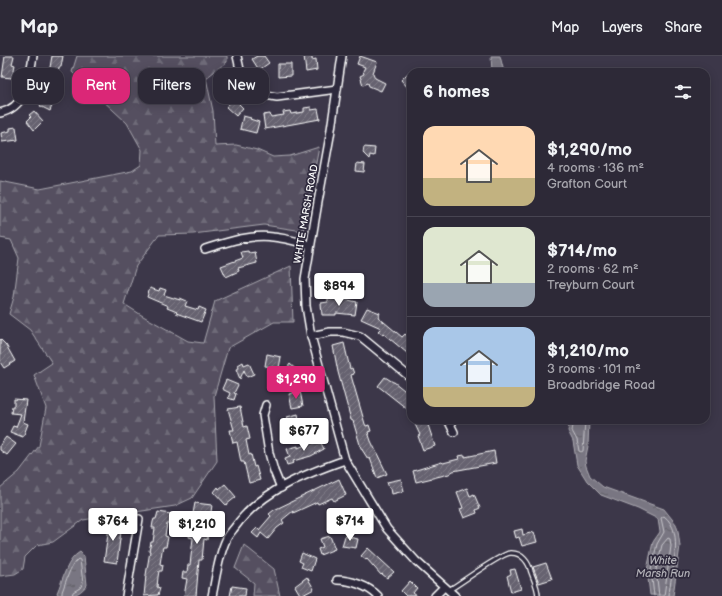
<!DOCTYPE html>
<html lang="en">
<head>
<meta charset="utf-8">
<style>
	:root { --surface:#2d2937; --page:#35313f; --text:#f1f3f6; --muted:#a7a6ad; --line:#484552; --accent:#db2777 }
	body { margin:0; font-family:"Balsamiq Sans",sans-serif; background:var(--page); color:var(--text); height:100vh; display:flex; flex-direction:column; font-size:15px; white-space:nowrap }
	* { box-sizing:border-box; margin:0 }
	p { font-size:13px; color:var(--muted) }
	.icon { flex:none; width:22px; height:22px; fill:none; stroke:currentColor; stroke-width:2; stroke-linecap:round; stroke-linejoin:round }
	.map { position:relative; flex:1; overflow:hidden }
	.details { position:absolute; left:407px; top:12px; width:303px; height:356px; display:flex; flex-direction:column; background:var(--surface); border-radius:12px; box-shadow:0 2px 10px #0003,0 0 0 1px var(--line) }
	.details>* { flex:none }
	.hud { position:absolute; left:12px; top:12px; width:335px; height:36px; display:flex; gap:8px }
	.price { position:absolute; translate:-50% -34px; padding:0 9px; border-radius:4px; background:#fff; color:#222; font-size:13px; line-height:26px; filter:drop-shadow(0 1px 2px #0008) }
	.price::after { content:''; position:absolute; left:50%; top:24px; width:12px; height:9px; margin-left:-6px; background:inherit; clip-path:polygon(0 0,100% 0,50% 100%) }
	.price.active { background:var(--accent); color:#fff }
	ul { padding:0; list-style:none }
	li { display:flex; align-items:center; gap:12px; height:100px; padding:0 16px }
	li+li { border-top:1px solid var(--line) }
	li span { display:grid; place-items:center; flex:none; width:112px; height:80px; border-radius:12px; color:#555 }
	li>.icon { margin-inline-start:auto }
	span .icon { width:48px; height:48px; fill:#fffc; stroke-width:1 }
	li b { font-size:17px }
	h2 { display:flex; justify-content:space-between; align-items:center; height:48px; padding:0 16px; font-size:17px }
	.chip { padding:0 14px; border-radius:12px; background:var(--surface); box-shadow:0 2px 10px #0003,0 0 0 1px var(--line); font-size:14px; line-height:36px }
	.chip.active { background:var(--accent); color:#fff }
	header { display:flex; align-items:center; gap:24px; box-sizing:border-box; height:56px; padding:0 20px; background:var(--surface); border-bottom:1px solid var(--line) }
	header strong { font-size:19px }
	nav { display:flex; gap:22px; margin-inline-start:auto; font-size:14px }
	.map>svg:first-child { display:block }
	.forest { fill:url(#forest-firs); stroke:#aaa8b0 }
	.water { fill:url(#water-ripples); stroke:#afadb4 }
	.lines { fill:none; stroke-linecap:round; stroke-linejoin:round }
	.shore { stroke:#c9c8cd; stroke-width:1 }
	.building { fill:url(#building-hatch); stroke:#fff }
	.lane-casing { stroke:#fff; stroke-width:6 }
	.street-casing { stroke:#fff; stroke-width:10 }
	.lane { stroke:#2f2a3d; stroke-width:3.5 }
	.street { stroke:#2f2a3d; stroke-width:7 }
	.labels { text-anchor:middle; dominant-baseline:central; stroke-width:3.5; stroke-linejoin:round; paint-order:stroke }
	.street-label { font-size:10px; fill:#fff; stroke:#2f2a3d }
	.water-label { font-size:11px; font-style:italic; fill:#b5b4ba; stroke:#2f2a3d }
</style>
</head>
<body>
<header>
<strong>Map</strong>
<nav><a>Map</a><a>Layers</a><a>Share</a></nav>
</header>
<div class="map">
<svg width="722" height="540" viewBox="0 0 722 540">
	<defs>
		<pattern id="forest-firs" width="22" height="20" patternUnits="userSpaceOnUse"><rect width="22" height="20" fill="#555060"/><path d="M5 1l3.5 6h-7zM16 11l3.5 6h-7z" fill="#6e6a78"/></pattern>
		<pattern id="water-ripples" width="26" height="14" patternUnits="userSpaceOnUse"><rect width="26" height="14" fill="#797682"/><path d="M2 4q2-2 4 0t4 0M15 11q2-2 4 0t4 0" fill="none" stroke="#626167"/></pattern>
		<pattern id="building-hatch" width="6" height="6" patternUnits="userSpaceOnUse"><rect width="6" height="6" fill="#666270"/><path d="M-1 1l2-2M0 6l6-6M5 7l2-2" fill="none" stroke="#7d7a85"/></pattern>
	</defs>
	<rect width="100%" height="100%" fill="#3c3749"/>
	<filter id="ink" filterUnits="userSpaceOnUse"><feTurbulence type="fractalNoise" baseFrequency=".025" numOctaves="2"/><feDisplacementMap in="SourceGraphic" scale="8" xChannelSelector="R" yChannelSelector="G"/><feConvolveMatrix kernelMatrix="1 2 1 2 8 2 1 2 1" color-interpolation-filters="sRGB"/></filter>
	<g filter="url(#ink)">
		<g class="forest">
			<polygon points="77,0 227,0 227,6 206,22 213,55 215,90 236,89 257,94 273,101 290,100 319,91 303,175 264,169 193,178 159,179 136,210 124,248 143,260 188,285 203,287 215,245 291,210 293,266 274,266 228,292 214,340 217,405 192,442 175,450 83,464 53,486 37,489 25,501 23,513 15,518 0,520 0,432 19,416 39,390 46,352 34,319 52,307 30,274 9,258 14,241 19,202 11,184 0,182 0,125 40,133 132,115 141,109 142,94 127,67 72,16"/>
			<polygon points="244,489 274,513 280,540 253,540 254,527 235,512"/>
		</g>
		<g class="water">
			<polygon points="491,0 500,0 504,16 492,16"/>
			<polygon points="570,364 589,364 588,390 585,405 586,410 590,420 603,431 664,453 676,468 678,475 680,490 673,540 650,539 647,514 653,486 660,476 658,463 638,453 601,439 587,425 577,409 573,385 568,375"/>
			<path d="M80,496L84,500L87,529C78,540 72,540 59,540L57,537C63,523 67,503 80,496Z"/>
		</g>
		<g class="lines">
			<g class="shore">
				<polyline points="574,364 572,375 577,384 579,395 581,396 583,395 585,364"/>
				<path d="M62,540V536C66,526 70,509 78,503L80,504L83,527L80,532L73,536L72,540"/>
				<path d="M654,540L651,514L657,488L664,476L661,462L664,460C686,477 670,516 669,540"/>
				<polyline points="659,540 656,514 662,489 668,482 670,483 671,490 664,540"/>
			</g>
		</g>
		<g class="building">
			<polygon points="5,0 14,0 12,8 15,9 12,22 2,21"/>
			<polygon points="52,0 63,0 61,11 59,11 53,41 55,42 50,55 40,50 43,44 40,43 45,31 46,16 49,17"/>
			<polygon points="257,0 264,0 269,7 259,14 252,3"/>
			<polygon points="304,0 312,0 312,4 316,3 317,14 306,16"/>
			<polygon points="360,0 377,6 373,17 375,22 385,27 381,35 369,30 368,27 363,29 360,20 364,18 363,15 365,11 357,8"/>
			<polygon points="278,8 291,8 291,20 278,21"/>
			<polygon points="411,14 411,35 401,24"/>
			<polygon points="236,40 241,45 239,48 243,52 236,60 226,51"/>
			<polygon points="311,51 311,54 318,53 320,63 265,73 263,59 270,58 271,61 284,59 283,56 290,55 291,58 304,56 304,52"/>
			<polygon points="34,55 43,65 34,74 27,65 31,61 29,59"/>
			<polygon points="243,60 251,62 250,63 259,66 256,77 240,73"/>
			<polygon points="16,71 18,84 2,86 1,77 10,75 10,72"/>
			<polygon points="364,91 375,92 374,100 370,99 369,103 363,97"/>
			<polygon points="357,107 365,108 364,116 356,115"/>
			<polygon points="248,195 249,197 255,196 257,207 238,212 239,215 226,221 221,210 243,202 241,196"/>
			<polygon points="150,232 159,235 160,232 166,234 164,239 180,244 180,242 187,245 185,250 198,254 199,251 206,254 201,266 176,257 177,256 167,252 168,250 147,241"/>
			<polygon points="335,241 357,246 355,259 336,257 336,259 322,259 321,247 328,246 328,242"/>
			<polygon points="367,252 380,257 378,261 402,281 405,278 411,283 411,292 407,297 384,278 383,279 378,275 381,272 361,263"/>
			<polygon points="0,283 6,289 15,305 4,312 0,306"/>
			<polygon points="344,287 350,313 352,312 354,318 351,319 352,323 365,368 366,370 369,369 371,375 368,376 371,385 387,418 377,422 370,402 368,403 361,392 353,365 351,364 338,316 333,290"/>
			<polygon points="267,298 281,301 279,312 265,310"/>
			<polygon points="243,306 244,309 249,307 254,318 247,321 244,314 240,323 236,313 239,312 238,309"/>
			<polygon points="290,308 300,317 290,331 279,323"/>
			<polygon points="385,321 393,326 394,326 409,338 407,340 411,343 411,356 378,330"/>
			<polygon points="226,324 238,329 234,337 236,338 234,344 228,342 230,337 222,333"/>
			<polygon points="300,335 303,350 292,352 289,338"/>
			<polygon points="14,343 26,344 23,366 28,368 23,381 10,376 13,370 16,371 21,358 11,357 12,350 14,350"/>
			<polygon points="240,351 244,371 247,370 250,383 246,384 249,399 251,398 254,411 256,410 260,424 249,427 244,406 241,406 237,386 233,387 230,374 234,374 228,353"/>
			<polygon points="298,358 299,363 302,362 303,369 301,370 301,372 290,375 287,361"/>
			<polygon points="413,364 439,364 428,369 435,390 423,394 418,380 420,379"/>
			<polygon points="6,381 16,388 7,399 0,394 0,389"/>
			<polygon points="319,383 324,393 311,400 293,405 294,407 287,409 285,403 290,401 287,393 298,390 298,392"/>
			<polygon points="494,395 496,407 453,415 449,418 416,426 413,415 442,406 443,407 459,403 458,400 465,399 465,401"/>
			<polygon points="339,423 346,439 334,445 332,442 318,448 317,446 293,457 293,455 282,464 284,467 277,472 268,483 261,477 258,482 252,477 257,472 259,474 271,460 269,458 274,454"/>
			<polygon points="401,423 404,435 392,438 391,432 389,432 387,426"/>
			<polygon points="225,428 236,441 226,449 214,436 218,431 219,433"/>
			<polygon points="467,432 470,440 474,438 480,452 476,454 477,457 464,462 460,453 463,452 457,436"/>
			<polygon points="195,447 212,449 207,484 204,483 202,504 199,504 196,540 184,540 187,523 182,522 183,516 187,516 188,509 190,509 193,482 189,481 190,474 185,473 186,467 191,468"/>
			<polygon points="158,456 171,458 169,468 167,468 165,480 168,481 166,491 163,491 162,495 160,508 163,509 162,515 159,515 158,521 157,531 160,532 158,539 144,540 146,519 150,495 149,495 151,486 153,486 155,472 152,472 153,466 154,463 156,463"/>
			<polygon points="110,465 122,467 117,507 104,505"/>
			<polygon points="522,473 523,479 534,476 537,486 522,490 519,481 516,482 514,475"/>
			<polygon points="330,480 335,493 320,499 318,493 323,491 320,483"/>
			<polygon points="345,480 358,483 356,492 342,490"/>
			<polygon points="368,492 394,516 387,522 382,518 381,519 367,503 366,504 361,500"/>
			<polygon points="302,497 315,503 311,515 301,511 303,507 299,505"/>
			<polygon points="546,507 552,523 539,527 533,511"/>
			<polygon points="515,513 521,533 511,536 507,520 511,518 510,514"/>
			<polygon points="307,521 314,533 301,540 295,530"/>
			<polygon points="410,525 417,532 413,537 417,540 406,540 401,535"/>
			<polygon points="232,530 246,532 245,540 230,540"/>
		</g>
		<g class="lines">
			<g class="lane-casing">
				<path id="lane" d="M449,534C461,527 500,498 510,497C522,496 529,507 531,516C534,524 538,532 538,540"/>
			</g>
			<g class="street-casing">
				<g id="street">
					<polyline points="237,0 241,18 247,26 265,39 277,41 337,33"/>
					<polyline points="342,0 330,80 318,146 305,223 306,250 311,280 345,404 387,473 416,505 455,540"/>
					<path d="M0,57C27,51 29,23 33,0"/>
					<path d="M205,193C227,186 250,178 273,181C286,182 298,186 310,189"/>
					<polyline points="311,280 330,276 343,276 360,280 411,322"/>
					<polyline points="266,349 263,359 269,397 274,415 281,432"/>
					<polyline points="448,364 454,376"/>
					<path d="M337,524C351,524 368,530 378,540"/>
					<polyline points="126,540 139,463"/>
					<path d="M212,540C216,522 218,501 226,484C228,479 232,475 235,471C261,435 305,418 345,404"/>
					<polyline points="435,540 444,531"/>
				</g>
			</g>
			<use href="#lane" class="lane"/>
			<use href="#street" class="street"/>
		</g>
	</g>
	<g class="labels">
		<g class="street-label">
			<text transform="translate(306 158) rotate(-80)">WHITE MARSH ROAD</text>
		</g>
		<g class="water-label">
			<text x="663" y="504">White<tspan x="663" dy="13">Marsh Run</tspan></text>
		</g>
	</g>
</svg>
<b class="price" style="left:339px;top:251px">$894</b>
<b class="price active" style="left:296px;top:344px">$1,290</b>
<b class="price" style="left:304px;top:396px">$677</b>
<b class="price" style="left:113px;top:486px">$764</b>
<b class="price" style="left:350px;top:486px">$714</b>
<b class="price" style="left:197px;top:489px">$1,210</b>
<div class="hud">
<a class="chip">Buy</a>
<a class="chip active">Rent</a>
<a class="chip">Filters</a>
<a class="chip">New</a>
</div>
<section class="details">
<h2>6 homes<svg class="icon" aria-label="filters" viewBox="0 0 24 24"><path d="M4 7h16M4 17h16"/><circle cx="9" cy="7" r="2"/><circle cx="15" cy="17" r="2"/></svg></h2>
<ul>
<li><span style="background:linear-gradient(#ffd9b3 65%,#c2b280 0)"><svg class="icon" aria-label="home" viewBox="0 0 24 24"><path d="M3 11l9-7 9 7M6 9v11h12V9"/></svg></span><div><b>$1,290/mo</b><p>4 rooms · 136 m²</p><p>Grafton Court</p></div></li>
<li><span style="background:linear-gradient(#dfe7d0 70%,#9aa5b1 0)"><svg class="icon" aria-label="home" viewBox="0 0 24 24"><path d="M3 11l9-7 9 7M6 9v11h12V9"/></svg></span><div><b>$714/mo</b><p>2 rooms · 62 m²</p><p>Treyburn Court</p></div></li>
<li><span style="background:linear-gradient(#a9c7e8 75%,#c2b280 0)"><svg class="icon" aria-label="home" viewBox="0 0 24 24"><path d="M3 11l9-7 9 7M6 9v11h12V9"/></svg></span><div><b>$1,210/mo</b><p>3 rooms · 101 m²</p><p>Broadbridge Road</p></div></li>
</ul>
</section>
</div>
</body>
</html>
